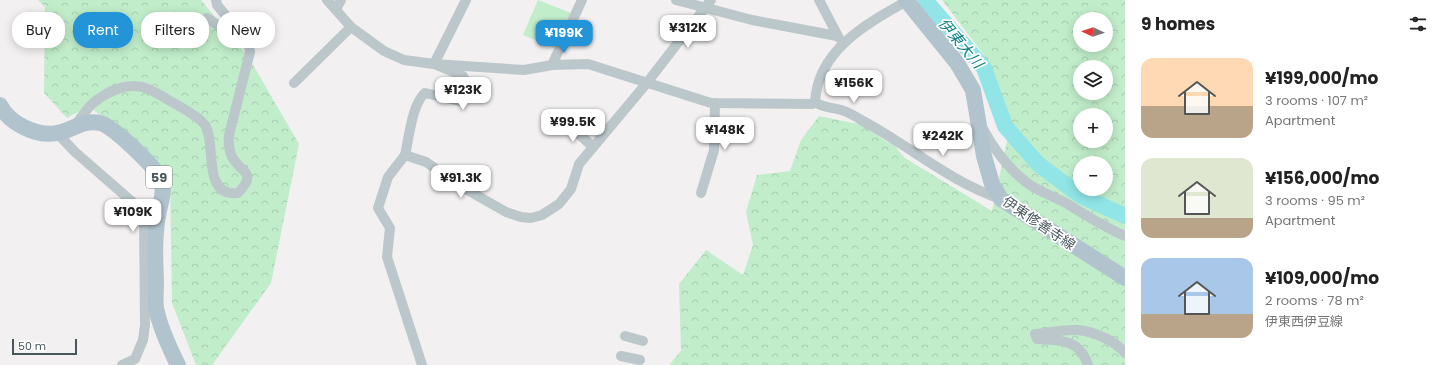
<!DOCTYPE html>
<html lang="en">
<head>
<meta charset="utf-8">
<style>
	:root { --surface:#fff; --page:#f2f2f2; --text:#222; --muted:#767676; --accent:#2494d8 }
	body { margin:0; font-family:Poppins,"Noto Sans JP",sans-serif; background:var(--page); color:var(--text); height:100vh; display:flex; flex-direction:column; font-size:15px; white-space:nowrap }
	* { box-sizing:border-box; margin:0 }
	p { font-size:13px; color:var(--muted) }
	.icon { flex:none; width:22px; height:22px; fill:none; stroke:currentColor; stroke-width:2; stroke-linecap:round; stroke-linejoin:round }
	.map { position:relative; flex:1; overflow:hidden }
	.side { display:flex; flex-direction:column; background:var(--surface); width:320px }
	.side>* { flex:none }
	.guide { position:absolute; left:12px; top:12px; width:380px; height:36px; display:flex; gap:8px }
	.needle { width:26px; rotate:274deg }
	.fabs { position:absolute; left:1073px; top:12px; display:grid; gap:8px }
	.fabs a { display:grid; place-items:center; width:40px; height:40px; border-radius:50%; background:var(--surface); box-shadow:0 2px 10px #0003; font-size:20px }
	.scale { position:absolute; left:12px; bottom:10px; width:65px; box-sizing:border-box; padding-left:4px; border:2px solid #49575c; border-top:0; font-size:11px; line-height:14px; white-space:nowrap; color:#49575c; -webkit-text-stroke:3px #fff; paint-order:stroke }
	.price { position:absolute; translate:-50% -34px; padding:0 9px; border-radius:8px; background:#fff; color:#222; font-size:13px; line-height:26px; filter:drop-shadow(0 1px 2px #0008) }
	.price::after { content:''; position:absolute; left:50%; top:24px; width:12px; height:9px; margin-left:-6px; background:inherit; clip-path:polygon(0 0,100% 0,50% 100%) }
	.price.selected { background:var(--accent); color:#fff }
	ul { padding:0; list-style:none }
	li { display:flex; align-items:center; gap:12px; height:100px; padding:0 16px }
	li span { display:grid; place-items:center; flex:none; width:112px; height:80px; border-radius:12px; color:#555 }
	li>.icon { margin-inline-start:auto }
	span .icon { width:48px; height:48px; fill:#fffc; stroke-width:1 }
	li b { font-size:17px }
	h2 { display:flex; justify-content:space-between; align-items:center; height:48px; padding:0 16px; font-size:17px }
	.chip { padding:0 14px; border-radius:16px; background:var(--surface); box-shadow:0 2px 10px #0003; font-size:14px; line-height:36px }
	.chip.selected { background:var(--accent); color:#fff }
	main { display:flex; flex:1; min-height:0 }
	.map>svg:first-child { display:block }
	.green { fill:#c1edca }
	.forest { fill:url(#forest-crowns); fill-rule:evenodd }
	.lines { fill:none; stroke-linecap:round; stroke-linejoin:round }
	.river { stroke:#91e5e7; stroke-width:16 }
	.minor { stroke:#bcc7cc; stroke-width:10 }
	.primary { stroke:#b1c4cd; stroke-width:16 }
	.labels { text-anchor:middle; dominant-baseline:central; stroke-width:3.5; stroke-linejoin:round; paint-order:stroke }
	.shield { fill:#fff; stroke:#80898d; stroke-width:1 }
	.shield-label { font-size:13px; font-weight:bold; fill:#49575c }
	.street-label { font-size:14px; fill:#49575c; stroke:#fff }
	.water-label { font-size:15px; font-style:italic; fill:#148386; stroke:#fff }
</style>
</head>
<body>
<main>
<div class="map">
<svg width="1125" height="365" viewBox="0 0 1125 365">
	<defs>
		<pattern id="forest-crowns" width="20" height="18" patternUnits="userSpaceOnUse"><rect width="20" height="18" fill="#c1edca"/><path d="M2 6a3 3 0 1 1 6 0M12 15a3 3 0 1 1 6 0" fill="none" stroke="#a7cdb0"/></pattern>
	</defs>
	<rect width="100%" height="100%" fill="#f2f0f0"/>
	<polygon class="green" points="538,0 576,15 564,44 557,41 554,48 523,35"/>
	<g class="forest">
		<polygon points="38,0 201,0 249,58 299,144 271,283 212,365 196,365 172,303 170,175 89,106 67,118 44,93 45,7"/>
		<path d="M942,0H1125V365H669L681,351L679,284L706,250L743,275L753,245L746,212L757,175L790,171L801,140L819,116L863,125L887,142L893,144L905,158L992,211L1011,122L984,55ZM1080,19H1106V45H1080ZM1080,67H1106V93H1080ZM1080,115H1106V141H1080ZM1080,163H1106V189H1080Z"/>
	</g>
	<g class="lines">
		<polyline class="river" points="925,0 984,68 1005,126 1038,164 1081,196 1125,216"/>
		<g class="minor">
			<polyline points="327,0 351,27 384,51 404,60 434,64 524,70 552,65 588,64 711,103 812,104 815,102"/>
			<polyline points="676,0 752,20 837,36"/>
			<polyline points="819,0 839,38"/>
			<polyline points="336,9 341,0"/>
			<polyline points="207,18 243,42"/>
			<polyline points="552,65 582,0"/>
			<polyline points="294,83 351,27"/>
			<path d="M815,102C823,108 832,107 841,110C849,112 856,117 863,121C910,146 950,182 1001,199"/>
			<path d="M815,102C818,50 866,24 907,1"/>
			<polyline points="567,123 593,147"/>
			<path d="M75,125C80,119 86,110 92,104C107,91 129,81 148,89C156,92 163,97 170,101C181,107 197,115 205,125C217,144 201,197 238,193C258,172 241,173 232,157C229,150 228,143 229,135L250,52L248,42L217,5L216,0"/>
			<path d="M983,129C995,151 1009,170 1030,185C1041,192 1054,197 1066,203C1085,215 1104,227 1125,236"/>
			<polyline points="57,133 75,152 137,206 144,215 145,325 143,340 135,359 122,365"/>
			<path d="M405,155C409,138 412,104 425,93L460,101L467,97L469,89L463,76L434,64L466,0"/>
			<polyline points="701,193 714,150 715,103"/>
			<polyline points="625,336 643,341"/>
			<polyline points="621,356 640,360"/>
			<polyline points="422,365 387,257 390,228 378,208 388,177 405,155 426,162 462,187 506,212 521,217 531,218 542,215 559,204 571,189 579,164 646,84 711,0"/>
			<path d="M1088,365C1080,339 1060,340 1037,339L1035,334C1048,333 1065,329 1078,330C1095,332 1114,340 1125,353"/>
		</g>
		<g class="primary">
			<polyline points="906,0 957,63 973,90 984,156 992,184 1001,199 1125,278"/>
			<path d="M0,105C9,123 36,137 57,133C72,131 83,119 100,123C113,126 154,166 160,178C166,187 161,201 159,211C154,234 155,257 156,281C156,290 155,299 156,308C160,328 169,347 178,365"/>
		</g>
	</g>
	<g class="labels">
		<rect class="shield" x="146" y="166" width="26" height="22" rx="3"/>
		<g class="shield-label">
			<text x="159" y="177">59</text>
		</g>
		<g class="street-label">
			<text transform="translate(1039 223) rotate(34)">伊東修善寺線</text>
		</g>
		<g class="water-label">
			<text transform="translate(961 43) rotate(50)">伊東大川</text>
		</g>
	</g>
</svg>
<div class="fabs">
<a><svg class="needle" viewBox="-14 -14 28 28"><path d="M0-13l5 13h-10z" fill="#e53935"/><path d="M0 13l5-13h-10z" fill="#767676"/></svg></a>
<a><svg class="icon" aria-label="layers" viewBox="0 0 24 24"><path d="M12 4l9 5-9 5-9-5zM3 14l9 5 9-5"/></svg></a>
<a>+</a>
<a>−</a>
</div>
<div class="scale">50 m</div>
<b class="price" style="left:688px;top:49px">¥312K</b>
<b class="price selected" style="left:564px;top:54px">¥199K</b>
<b class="price" style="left:854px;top:104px">¥156K</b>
<b class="price" style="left:463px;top:111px">¥123K</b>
<b class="price" style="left:573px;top:143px">¥99.5K</b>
<b class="price" style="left:725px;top:151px">¥148K</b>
<b class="price" style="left:943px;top:157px">¥242K</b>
<b class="price" style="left:461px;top:199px">¥91.3K</b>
<b class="price" style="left:133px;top:233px">¥109K</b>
<div class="guide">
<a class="chip">Buy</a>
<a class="chip selected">Rent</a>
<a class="chip">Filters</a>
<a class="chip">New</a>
</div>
</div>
<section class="side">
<h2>9 homes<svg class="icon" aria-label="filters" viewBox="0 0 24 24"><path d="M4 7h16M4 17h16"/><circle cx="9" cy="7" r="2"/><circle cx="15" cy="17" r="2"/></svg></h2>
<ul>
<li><span style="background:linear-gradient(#ffd9b3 60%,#b9a48a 0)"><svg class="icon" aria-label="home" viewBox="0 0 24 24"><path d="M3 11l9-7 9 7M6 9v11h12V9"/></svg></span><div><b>¥199,000/mo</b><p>3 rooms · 107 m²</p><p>Apartment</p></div></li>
<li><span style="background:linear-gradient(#dfe7d0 75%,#b9a48a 0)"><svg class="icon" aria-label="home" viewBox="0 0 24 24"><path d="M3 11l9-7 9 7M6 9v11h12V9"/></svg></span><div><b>¥156,000/mo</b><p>3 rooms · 95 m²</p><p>Apartment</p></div></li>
<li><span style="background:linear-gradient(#a9c7e8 70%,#b9a48a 0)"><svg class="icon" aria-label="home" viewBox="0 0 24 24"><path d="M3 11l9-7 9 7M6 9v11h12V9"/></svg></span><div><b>¥109,000/mo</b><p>2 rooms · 78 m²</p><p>伊東西伊豆線</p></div></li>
</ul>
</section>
</main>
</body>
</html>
